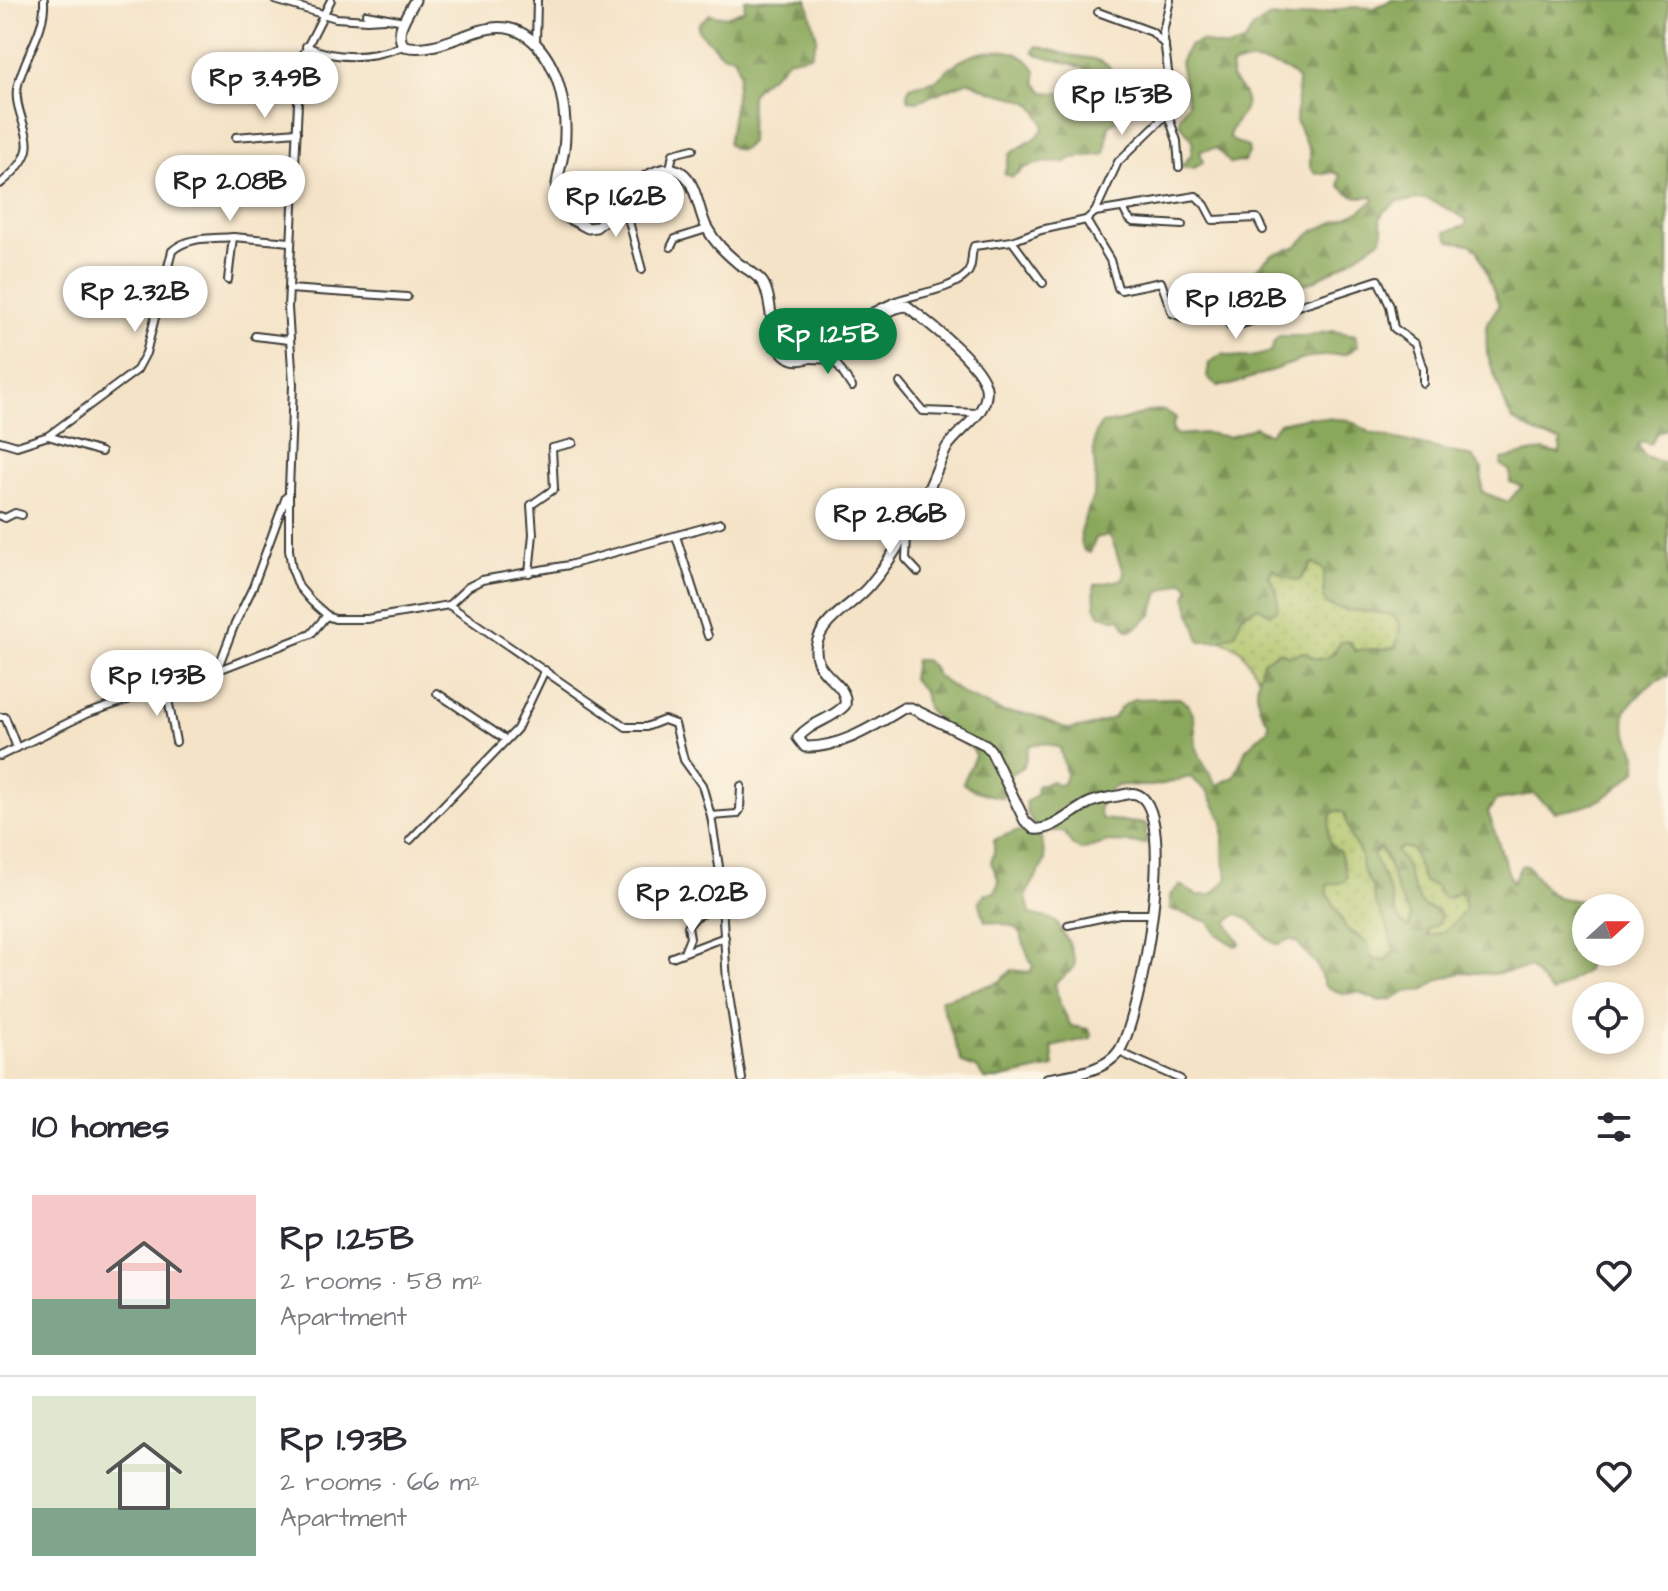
<!DOCTYPE html>
<html lang="en">
<head>
<meta charset="utf-8">
<style>
	:root { --surface:#fff; --page:#f7f7f7; --text:#2b2b33; --muted:#7c7c81; --line:#e1e1e2; --accent:#0b8043 }
	body { margin:0; font-family:"Architects Daughter",sans-serif; background:var(--page); color:var(--text); height:100vh; display:flex; flex-direction:column; font-size:30px; white-space:nowrap }
	* { box-sizing:border-box; margin:0 }
	p { font-size:26px; color:var(--muted) }
	.icon { flex:none; width:44px; height:44px; fill:none; stroke:currentColor; stroke-width:2; stroke-linecap:round; stroke-linejoin:round }
	.map { position:relative; height:1079px; overflow:hidden }
	.panel { display:flex; flex-direction:column; background:var(--surface); flex:1 }
	.panel>* { flex:none }
	.needle { width:52px; rotate:69deg }
	.controls { position:absolute; left:1572px; top:894px; display:grid; gap:16px }
	.controls a { display:grid; place-items:center; width:72px; height:72px; border-radius:50%; background:var(--surface); box-shadow:0 4px 12px #0003; font-size:40px }
	.price { position:absolute; translate:-50% -68px; padding:0 18px; border-radius:28px; background:#fff; color:#222; font-size:26px; line-height:52px; filter:drop-shadow(0 2px 4px #0008) }
	.price::after { content:''; position:absolute; left:50%; top:48px; width:24px; height:18px; margin-left:-12px; background:inherit; clip-path:polygon(0 0,100% 0,50% 100%) }
	.price.current { background:var(--accent); color:#fff }
	ul { padding:0; list-style:none }
	li { display:flex; align-items:center; gap:24px; height:200px; padding:0 32px }
	li+li { border-top:2px solid var(--line) }
	li span { display:grid; place-items:center; flex:none; width:224px; height:160px; border-radius:0px; color:#555 }
	li>.icon { margin-inline-start:auto }
	span .icon { width:96px; height:96px; fill:#fffc; stroke-width:1 }
	li b { font-size:34px }
	h2 { display:flex; justify-content:space-between; align-items:center; height:96px; padding:0 32px; font-size:34px }
	.map>svg:first-child { display:block }
	.grass { fill:url(#grass-dots); stroke:#646f41; stroke-width:2 }
	.forest { fill:url(#forest-firs); stroke:#53623c; stroke-width:2; fill-rule:evenodd }
	.lines { fill:none; stroke-linecap:round; stroke-linejoin:round }
	.street-casing { stroke:#3c3a36; stroke-width:10 }
	.secondary-casing { stroke:#3c3a36; stroke-width:13 }
	.street { stroke:#fff; stroke-width:6 }
	.secondary { stroke:#fff; stroke-width:9 }
</style>
</head>
<body>
<div class="map">
<svg width="1668" height="1079" viewBox="0 0 1668 1079">
	<defs>
		<pattern id="grass-dots" width="8" height="8" patternUnits="userSpaceOnUse" patternTransform="scale(2)"><rect width="8" height="8" fill="#adc266"/><path d="M2 2h.1M6 6h.1" fill="none" stroke="#94a658" stroke-width="1.8" stroke-linecap="round"/></pattern>
		<pattern id="forest-firs" width="22" height="20" patternUnits="userSpaceOnUse" patternTransform="scale(2)"><rect width="22" height="20" fill="#8aa85b"/><path d="M5 1l3.5 6h-7zM16 11l3.5 6h-7z" fill="#70884a"/></pattern>
	</defs>
	<rect width="100%" height="100%" fill="#fcf5e5"/>
	<filter id="ink" filterUnits="userSpaceOnUse"><feTurbulence type="fractalNoise" baseFrequency=".0125" numOctaves="2"/><feDisplacementMap in="SourceGraphic" scale="16" xChannelSelector="R" yChannelSelector="G"/><feConvolveMatrix kernelMatrix="1 2 1 2 8 2 1 2 1" color-interpolation-filters="sRGB"/></filter>
	<filter id="wash" filterUnits="userSpaceOnUse"><feTurbulence type="fractalNoise" baseFrequency=".006" numOctaves="4" result="noise"/><feDisplacementMap in="SourceGraphic" scale="32" xChannelSelector="R" yChannelSelector="G"/><feGaussianBlur stdDeviation="1.8" result="paint"/><feColorMatrix in="noise" values="0 0 0 0 0 0 0 0 0 0 0 0 0 0 0 0 0 1.4 0 .05"/><feComposite in="paint" operator="in"/></filter>
	<g filter="url(#wash)">
		<rect width="100%" height="100%" fill="#f4e3c7"/>
		<g class="grass">
			<path d="M1312,563L1322,568L1324,572V599C1329,603 1335,608 1341,609C1354,612 1391,607 1398,621C1402,628 1398,639 1396,647C1382,652 1369,647 1355,651L1351,642H1341C1332,658 1320,665 1304,652L1289,656L1260,672L1259,678L1240,649L1221,640L1235,633C1237,629 1237,624 1238,620C1240,615 1270,598 1277,592L1269,576L1274,568L1301,579Z"/>
			<path d="M1339,810L1345,813L1351,837L1361,855L1362,868L1373,889L1375,902L1387,925L1394,950L1386,961L1372,959L1359,936L1347,929L1327,892V885L1330,883C1330,862 1326,832 1331,813Z"/>
			<path d="M1380,847L1411,917L1409,928C1394,922 1394,901 1388,888C1384,877 1378,868 1374,857V854Z"/>
			<path d="M1401,847L1412,849L1424,881L1436,886L1450,898L1458,893L1464,895L1465,910C1454,925 1448,933 1428,937V930L1439,923L1441,916L1438,911L1425,907L1420,902L1410,881L1407,867L1396,851Z"/>
		</g>
		<g class="forest">
			<path d="M745,0H807L817,38L811,55L787,60C778,75 759,80 751,96L750,142C744,152 736,152 728,144L739,74L735,57L721,54L698,30L699,23L710,14L726,17L744,10Z"/>
			<path d="M1392,0H1668V428L1657,433L1650,444L1643,441L1638,445L1645,457L1668,464V676C1650,680 1637,698 1625,711C1621,732 1639,749 1637,769C1608,798 1597,807 1555,812L1534,794L1496,800L1488,812L1512,883L1521,866L1527,865C1556,905 1553,896 1599,903L1600,908H1586V952H1590L1586,971L1552,993L1530,968L1493,974L1463,972L1441,979L1423,990L1406,992L1394,999L1379,1001L1358,992L1343,994L1325,986L1317,966L1297,942L1290,939C1286,940 1283,943 1279,944C1269,946 1252,916 1237,914L1227,922L1240,944L1235,946L1217,934L1209,922L1170,909V895L1180,885L1197,895H1211L1228,879L1223,858V822L1208,792L1190,777C1178,780 1165,785 1152,786C1133,787 1112,777 1102,801C1099,808 1098,811 1102,819L1146,824V844L1109,842L1081,850L1072,845L1065,833L1053,831L1039,834L1027,812L1026,802L1036,795L1037,786L1053,781L1056,785L1063,784L1066,774L1060,748C1050,744 1039,741 1029,746L1024,766L1002,779L1006,790L1003,798C992,796 969,790 963,783L975,756L974,750L948,732L927,708L924,691L912,679L915,660H924L932,666L936,675L964,695L1003,712L1033,715L1068,729L1088,727L1113,718L1121,707L1134,699L1179,698L1188,704L1194,717L1196,746L1203,763L1217,785L1234,777L1246,749L1268,729V721C1252,702 1256,684 1263,661L1280,651L1289,656L1304,652C1320,665 1332,658 1341,642L1348,641L1355,651C1370,646 1382,652 1396,647L1400,625L1393,615C1372,611 1346,612 1327,605L1324,599V572L1322,568L1312,563L1298,581L1281,575L1273,568L1269,576L1277,592L1278,609L1271,614L1258,607C1234,617 1245,614 1235,634L1218,641H1200L1186,597L1189,588L1184,581L1159,592L1152,615L1133,630H1127L1120,618L1113,619L1100,615L1095,606L1094,585L1123,579L1124,571C1116,560 1117,546 1109,535L1096,538L1090,553L1084,551C1073,526 1093,510 1095,485C1097,466 1088,440 1101,424C1110,423 1119,422 1127,419C1146,413 1159,403 1176,418L1172,427L1176,435L1205,433L1230,437L1255,427L1269,434L1279,423L1308,417L1349,420L1371,433L1473,457L1482,469V492L1508,502L1522,486L1510,482V471L1501,465L1502,459L1543,450L1560,454L1561,441L1541,436L1514,421L1508,412L1487,354L1486,325L1499,305L1478,251L1470,244L1450,241L1445,232L1465,226L1467,220C1458,215 1434,200 1425,199C1416,198 1409,203 1399,201L1383,212L1380,219L1383,232L1380,240L1343,265L1312,282L1273,292L1257,291L1253,272L1271,255L1295,247L1315,230L1359,212L1374,200L1372,196C1358,199 1349,196 1339,185L1340,175L1333,172C1322,175 1317,176 1310,167V152L1296,121L1298,80C1287,65 1249,57 1232,66L1231,78C1261,108 1238,110 1229,136L1233,141L1248,147L1249,153L1244,161L1231,164L1216,148L1200,151L1203,163L1194,168H1184L1182,166L1191,155L1193,140L1179,123L1180,116L1188,103L1180,62L1189,46L1201,41L1227,48L1244,43L1253,28L1270,17L1291,19L1353,7L1374,8ZM1339,810L1344,813L1351,837L1361,855L1362,868L1373,889L1375,902L1387,925L1394,950L1386,961L1372,959L1367,943L1346,929L1327,892V885L1343,882L1347,877L1340,852C1325,844 1327,828 1332,813ZM1380,847L1386,856L1398,893L1411,917L1409,928C1394,922 1394,901 1388,888C1384,877 1378,868 1374,857V853ZM1401,847L1412,849L1424,882L1436,886L1440,895L1446,898L1458,893L1464,895L1465,910C1454,925 1448,933 1428,936V930L1439,923L1441,916L1438,911L1425,907L1420,902L1410,881L1407,867L1396,851Z"/>
			<path d="M1037,46L1069,55L1095,59L1108,65L1130,100L1131,112L1109,125L1105,154L1073,158L1064,163L1045,162L1026,167L1012,177L1004,174L1010,154L1038,136L1044,127C1034,95 1022,101 994,92C985,90 977,85 969,81L918,101L908,100L907,93L910,87C919,83 933,84 940,77C944,75 946,70 949,68C975,49 1016,40 1036,70V83L1044,92C1062,94 1082,95 1099,86C1098,64 1056,62 1038,55L1033,51Z"/>
			<path d="M1332,331L1355,335L1358,346L1346,354L1310,357L1231,385L1218,386L1207,377L1209,363L1222,354C1241,360 1252,357 1271,352L1274,341L1279,336H1305Z"/>
			<path d="M1016,831H1027L1042,839L1045,861L1026,895L1030,914L1051,919L1057,923L1069,943L1075,962L1074,968L1055,983L1059,1002L1071,1026L1088,1029L1092,1035L1091,1038L1052,1047L1054,1067L997,1079H984L978,1069L962,1063L940,1000L999,982L1012,970L1030,972L1033,966C1014,930 1032,927 985,921L979,901L985,894L995,892L999,881L991,862L994,852V840Z"/>
		</g>
	</g>
	<g filter="url(#ink)">
		<g class="lines">
			<g class="street-casing">
				<g id="street">
					<polyline points="275,0 336,18 367,20 384,19"/>
					<polyline points="331,0 303,55 299,83 288,308 293,384 289,490 289,550 292,569 299,587 311,601 329,617 335,619 367,619 449,605 626,727 646,727 664,720 675,724 684,760 702,785 711,816 720,873 727,982 742,1079"/>
					<polyline points="1098,12 1152,32 1165,45"/>
					<polyline points="366,14 404,21"/>
					<polyline points="536,44 537,0"/>
					<path d="M306,46C338,61 372,58 404,46"/>
					<polyline points="1167,112 1177,141 1179,167"/>
					<polyline points="236,137 297,132"/>
					<polyline points="670,169 673,154 693,149"/>
					<path d="M0,184C10,176 24,163 27,150C31,133 14,109 17,89C23,56 46,33 44,0"/>
					<polyline points="623,199 642,270"/>
					<polyline points="1123,208 1128,218 1133,222 1182,225"/>
					<polyline points="1095,212 1196,196 1205,205 1213,220 1257,218 1263,230"/>
					<polyline points="1086,220 1110,260 1118,288 1121,290 1161,282 1172,313 1182,317 1218,309 1230,325 1236,326 1378,280 1390,306 1394,328 1415,344 1423,369 1423,383"/>
					<polyline points="1012,241 1041,230 1086,220 1095,212 1118,162 1164,117 1169,104 1170,87 1163,32 1170,0"/>
					<polyline points="671,247 675,239 707,229"/>
					<polyline points="228,280 233,237 290,242"/>
					<polyline points="289,289 407,297"/>
					<polyline points="255,336 289,340"/>
					<path d="M827,347L838,326C859,321 876,309 896,301C917,293 949,291 966,275C974,267 970,255 974,246L1012,241L1043,283"/>
					<polyline points="811,359 834,360 852,387"/>
					<polyline points="900,383 923,411 979,413"/>
					<polyline points="48,436 101,452"/>
					<path d="M0,441L17,446L48,436L137,370L146,353L172,251C188,236 212,239 233,237"/>
					<polyline points="0,516 5,518 15,513 22,515"/>
					<polyline points="907,534 906,559 918,572"/>
					<polyline points="676,536 708,636"/>
					<polyline points="529,573 533,534 531,505 554,489 552,448 573,443"/>
					<polyline points="449,605 468,587 482,580 569,565 721,523"/>
					<polyline points="216,671 311,634 327,615"/>
					<polyline points="166,688 176,742"/>
					<polyline points="437,693 505,739"/>
					<polyline points="0,717 5,717 17,748"/>
					<polyline points="0,756 86,714 217,670 234,626 253,587 286,497"/>
					<polyline points="711,816 737,814 740,810 741,786"/>
					<polyline points="410,840 517,729 545,670"/>
					<polyline points="1068,925 1119,914 1153,914"/>
					<polyline points="685,950 690,938 688,926 696,917 723,904"/>
					<polyline points="672,957 725,937"/>
					<polyline points="1119,1052 1180,1079"/>
				</g>
			</g>
			<g class="secondary-casing">
				<path id="secondary" d="M415,0C408,14 393,32 404,46C453,57 494,0 537,45C561,71 568,114 564,149C561,171 549,195 563,215L588,228L596,227C620,210 636,168 671,169C696,170 697,210 707,228C715,243 726,253 739,264C747,269 758,275 763,283C775,302 767,352 793,359C821,367 874,307 907,306C927,322 982,363 986,388C990,413 959,429 947,447C940,460 936,473 930,486C913,520 895,556 870,585C854,605 824,617 817,643C809,675 849,681 845,705C832,720 810,722 798,738L805,747C841,748 874,726 904,708H911L986,745L991,751L1025,821L1034,829C1053,831 1072,811 1089,803C1097,799 1108,798 1118,796C1124,795 1130,792 1136,794C1181,807 1140,1020 1119,1051C1105,1072 1069,1075 1047,1079"/>
			</g>
			<use href="#street" class="street"/>
			<use href="#secondary" class="secondary"/>
		</g>
	</g>
</svg>
<div class="controls">
<a><svg class="needle" viewBox="-14 -14 28 28"><path d="M0-13l5 13h-10z" fill="#e53935"/><path d="M0 13l5-13h-10z" fill="#7c7c81"/></svg></a>
<a><svg class="icon" aria-label="locate" viewBox="0 0 24 24"><circle cx="12" cy="12" r="6"/><path d="M12 2v4M12 18v4M2 12h4M18 12h4"/></svg></a>
</div>
<b class="price" style="left:265px;top:120px">Rp 3.49B</b>
<b class="price" style="left:1122px;top:137px">Rp 1.53B</b>
<b class="price" style="left:230px;top:223px">Rp 2.08B</b>
<b class="price" style="left:616px;top:239px">Rp 1.62B</b>
<b class="price" style="left:135px;top:334px">Rp 2.32B</b>
<b class="price" style="left:1236px;top:341px">Rp 1.82B</b>
<b class="price current" style="left:828px;top:376px">Rp 1.25B</b>
<b class="price" style="left:890px;top:556px">Rp 2.86B</b>
<b class="price" style="left:157px;top:718px">Rp 1.93B</b>
<b class="price" style="left:692px;top:935px">Rp 2.02B</b>
</div>
<section class="panel">
<h2>10 homes<svg class="icon" aria-label="filters" viewBox="0 0 24 24"><path d="M4 7h16M4 17h16"/><circle cx="9" cy="7" r="2"/><circle cx="15" cy="17" r="2"/></svg></h2>
<ul>
<li><span style="background:linear-gradient(#f6c9c9 65%,#7fa58c 0)"><svg class="icon" aria-label="home" viewBox="0 0 24 24"><path d="M3 11l9-7 9 7M6 9v11h12V9"/></svg></span><div><b>Rp 1.25B</b><p>2 rooms · 58 m²</p><p>Apartment</p></div><svg class="icon" aria-label="heart" viewBox="0 0 24 24"><path d="M12 20l-8-8c-3-5 5-10 8-4 3-6 11-1 8 4z"/></svg></li>
<li><span style="background:linear-gradient(#dfe7d0 70%,#7fa58c 0)"><svg class="icon" aria-label="home" viewBox="0 0 24 24"><path d="M3 11l9-7 9 7M6 9v11h12V9"/></svg></span><div><b>Rp 1.93B</b><p>2 rooms · 66 m²</p><p>Apartment</p></div><svg class="icon" aria-label="heart" viewBox="0 0 24 24"><path d="M12 20l-8-8c-3-5 5-10 8-4 3-6 11-1 8 4z"/></svg></li>
</ul>
</section>
</body>
</html>
